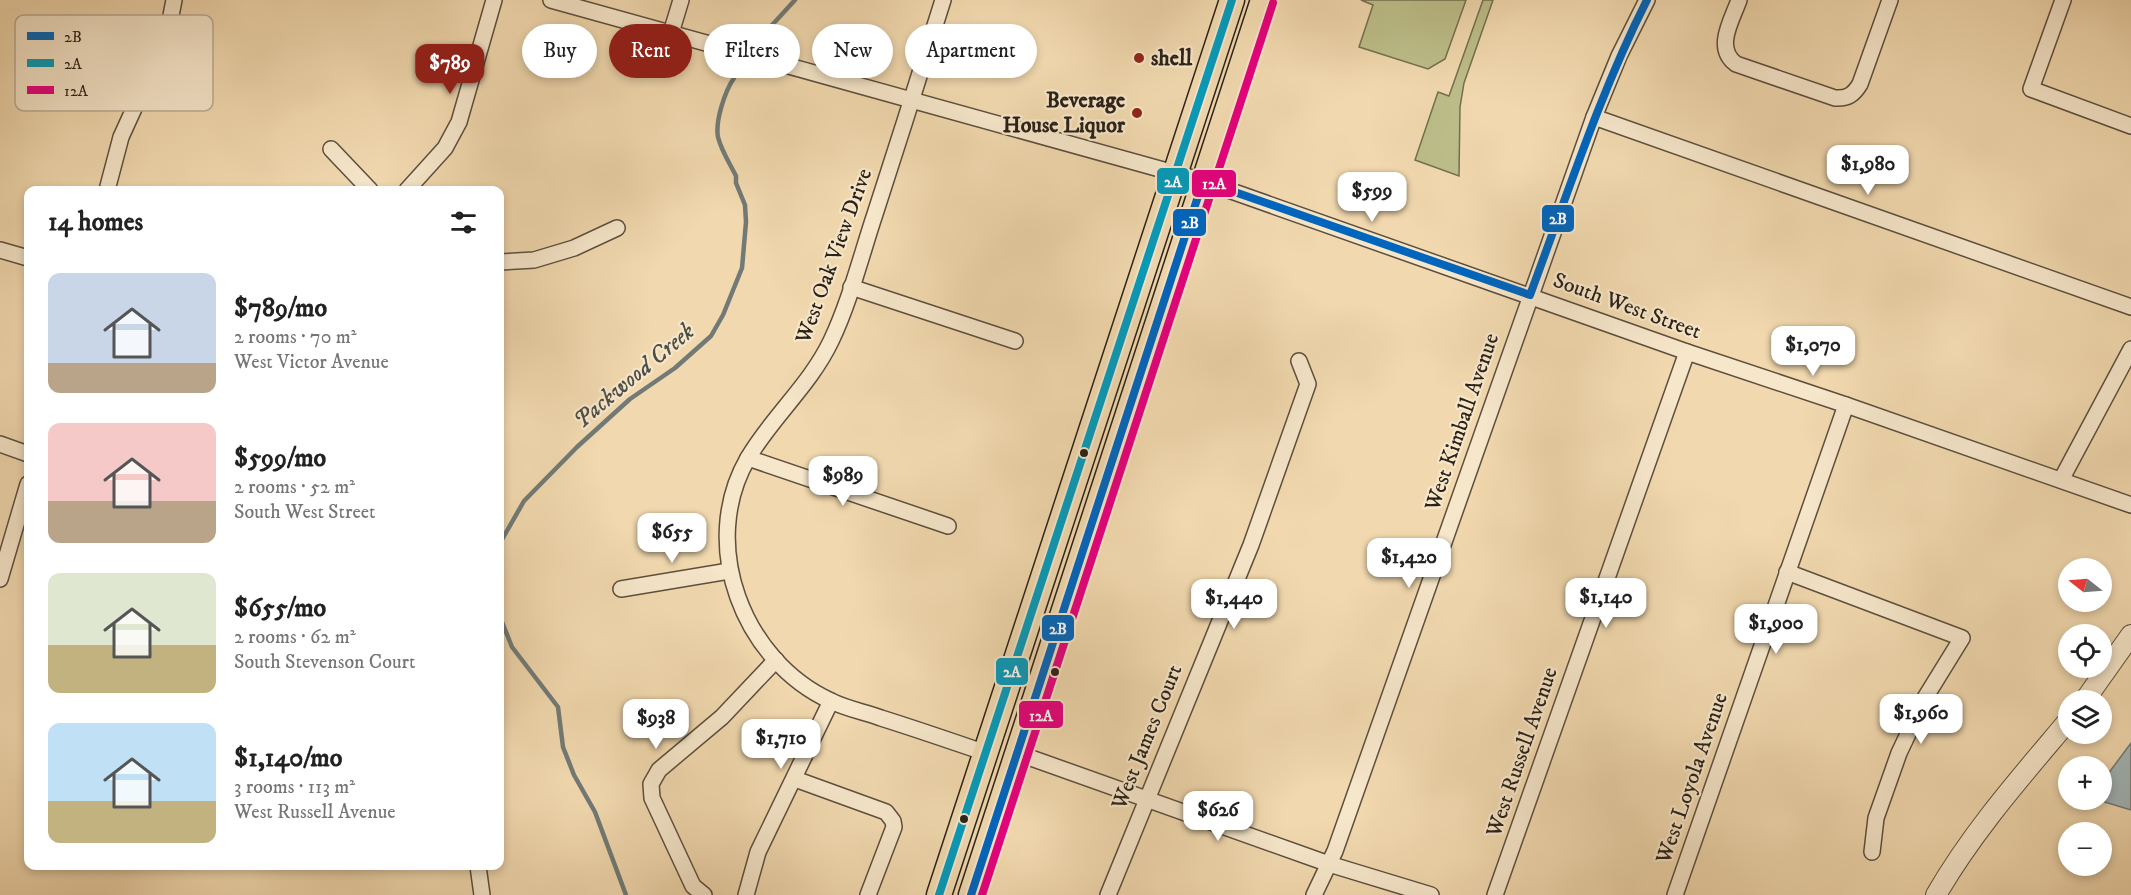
<!DOCTYPE html>
<html lang="en">
<head>
<meta charset="utf-8">
<style>
	:root { --surface:#fff; --page:#f6f6f6; --text:#222; --muted:#767676; --accent:#8f2418 }
	body { margin:0; font-family:"IM FELL DW Pica",serif; background:var(--page); color:var(--text); height:100vh; display:flex; flex-direction:column; font-size:22px; white-space:nowrap }
	* { box-sizing:border-box; margin:0 }
	p { font-size:20px; color:var(--muted) }
	.icon { flex:none; width:33px; height:33px; fill:none; stroke:currentColor; stroke-width:2; stroke-linecap:round; stroke-linejoin:round }
	.map { position:relative; flex:1; overflow:hidden }
	.side { position:absolute; left:24px; top:186px; width:480px; height:684px; display:flex; flex-direction:column; background:var(--surface); border-radius:12px; box-shadow:0 3px 9px #0003 }
	.side>* { flex:none }
	.hud { position:absolute; left:522px; top:24px; width:570px; height:54px; display:flex; gap:12px }
	.needle { width:39px; rotate:287deg }
	.controls { position:absolute; left:2058px; top:558px; display:grid; gap:12px }
	.controls a { display:grid; place-items:center; width:54px; height:54px; border-radius:50%; background:var(--surface); box-shadow:0 3px 9px #0003; font-size:30px }
	.price { position:absolute; translate:-50% -51px; padding:0 14px; border-radius:12px; background:#fff; color:#222; font-size:20px; line-height:39px; filter:drop-shadow(0 2px 3px #0008) }
	.price::after { content:''; position:absolute; left:50%; top:36px; width:18px; height:14px; margin-left:-9px; background:inherit; clip-path:polygon(0 0,100% 0,50% 100%) }
	.price.on { background:var(--accent); color:#fff }
	ul { padding:0; list-style:none }
	li { display:flex; align-items:center; gap:18px; height:150px; padding:0 24px }
	li span { display:grid; place-items:center; flex:none; width:168px; height:120px; border-radius:12px; color:#555 }
	li>.icon { margin-inline-start:auto }
	span .icon { width:72px; height:72px; fill:#fffc; stroke-width:1 }
	li b { font-size:26px }
	h2 { display:flex; justify-content:space-between; align-items:center; height:72px; padding:0 24px; font-size:26px }
	.pill { padding:0 21px; border-radius:27px; background:var(--surface); box-shadow:0 3px 9px #0003; font-size:21px; line-height:54px }
	.pill.on { background:var(--accent); color:#fff }
	.map>svg:first-child { display:block }
	.green { fill:#bcbe89; stroke:#737050; stroke-width:1.5 }
	.water { fill:#a1b6b7; stroke:#717a77; stroke-width:1.5 }
	.lines { fill:none; stroke-linecap:round; stroke-linejoin:round }
	.stream { stroke:#717a77; stroke-width:4.5 }
	.minor-casing { stroke:#5c4f3e; stroke-width:18 }
	.tertiary-casing { stroke:#5c4f3e; stroke-width:22 }
	.primary-casing { stroke:#2a2118; stroke-width:27 }
	.minor { stroke:#f6e6ca; stroke-width:15 }
	.tertiary { stroke:#f6e6ca; stroke-width:20 }
	.primary { stroke:#f1d8ae; stroke-width:24 }
	.bus-1-casing { stroke:#f6e6ca; stroke-width:12 }
	.bus-2-casing { stroke:#f6e6ca; stroke-width:12 }
	.bus-3-casing { stroke:#f6e6ca; stroke-width:12 }
	.bus-1 { stroke:#0065bd; stroke-width:8 }
	.bus-2 { stroke:#049bbc; stroke-width:8 }
	.bus-3 { stroke:#e5007d; stroke-width:8 }
	.poi-dot { fill:#8f2418; stroke:#f6e6ca; stroke-width:2 }
	.bus-dot { fill:#2a2118; stroke:#f6e6ca; stroke-width:2 }
	.labels { text-anchor:middle; dominant-baseline:central; stroke-width:4.5; stroke-linejoin:round; paint-order:stroke }
	.poi-label { font-size:22px; font-weight:bold; fill:#2a2118; stroke:#f6e6ca; text-anchor:start }
	.street-label { font-size:22px; fill:#2a2118; stroke:#f6e6ca }
	.water-label { font-size:24px; font-style:italic; fill:#4e4e48; stroke:#f6e6ca }
	.key { fill:#f6e6ca; stroke:#b9ab95; stroke-width:1.5 }
	.key-label { font-size:16px; fill:#2a2118 }
	.line-badge { stroke:#f6e6ca; stroke-width:2 }
	.badge-label { font-size:16px; text-anchor:middle; font-weight:bold; fill:#fff }
</style>
</head>
<body>
<div class="map">
<svg width="2131" height="895" viewBox="0 0 2131 895">
	<rect width="100%" height="100%" fill="#f1d8ae"/>
	<filter id="stains"><feTurbulence type="fractalNoise" baseFrequency=".00333" numOctaves="4"/><feColorMatrix values="0 0 0 0 .2 0 0 0 0 .09 0 0 0 0 .02 0 0 0 .5 -.17"/></filter>
	<radialGradient id="worn" r=".72"><stop offset=".6" stop-color="#630" stop-opacity="0"/><stop offset="1" stop-color="#630" stop-opacity=".3"/></radialGradient>
	<g class="green">
		<polygon points="1361,0 1466,0 1445,59 1428,69 1359,47 1373,5"/>
		<polygon points="1483,0 1493,0 1464,83 1460,107 1459,176 1415,160 1438,92 1449,96"/>
	</g>
	<polygon class="water" points="2131,743 2131,810 2098,800 2102,800 2102,782"/>
	<g class="lines">
		<g class="stream">
			<polyline points="763,35 795,0"/>
			<path d="M500,543L524,501L577,447L630,399L675,368L711,336L723,315L742,268L746,222L745,205L736,183V176C730,164 721,150 718,137C715,121 725,91 734,78"/>
			<polyline points="500,617 512,647 558,707 563,747 574,775 595,812 626,895"/>
		</g>
		<g class="minor-casing">
			<g id="minor">
				<polyline points="551,0 1203,181 1687,352 1846,405 2131,505"/>
				<path d="M943,0C921,71 898,143 875,214C861,256 850,301 831,341C810,385 772,417 748,458C698,544 743,661 831,701C847,709 865,712 881,718C916,729 951,741 986,753"/>
				<path d="M1739,0C1732,20 1714,48 1736,64L1835,98C1848,99 1854,94 1860,84L1890,0"/>
				<polyline points="2063,0 2031,89 2131,126"/>
				<polyline points="671,33 681,0"/>
				<polyline points="1594,117 2131,307"/>
				<polyline points="331,149 370,190"/>
				<polyline points="107,190 121,137 152,69 168,31 174,0"/>
				<polyline points="407,190 445,148 459,122 494,0"/>
				<polyline points="0,250 28,258"/>
				<polyline points="500,262 534,260 574,248 617,228"/>
				<polyline points="851,287 1015,341"/>
				<polyline points="0,444 28,454"/>
				<polyline points="748,458 948,526"/>
				<polyline points="2061,480 2131,349"/>
				<polyline points="1787,572 1962,638 1925,698 1899,753 1876,818 1872,852"/>
				<polyline points="0,579 28,484"/>
				<polyline points="621,589 729,571"/>
				<polyline points="1017,753 1329,864 1431,895"/>
				<polyline points="795,779 886,812 893,821 894,827 868,895"/>
				<polyline points="478,866 482,895"/>
				<polyline points="704,895 693,886 652,798 651,784 659,770 722,717 776,660"/>
				<polyline points="746,895 758,852 831,701"/>
				<polyline points="1108,895 1251,545 1308,384 1299,361"/>
				<polyline points="1314,895 1335,851 1594,117 1619,56 1647,0"/>
				<polyline points="1495,895 1687,352"/>
				<polyline points="1675,895 1846,405"/>
			</g>
		</g>
		<g class="tertiary-casing">
			<g id="tertiary">
				<polyline points="2085,700 2131,635"/>
				<path d="M1936,895C1973,831 2021,777 2068,721"/>
			</g>
		</g>
		<g class="primary-casing">
			<g id="primary">
				<polyline points="939,895 1232,0"/>
				<polyline points="971,895 1263,0"/>
			</g>
		</g>
		<use href="#minor" class="minor"/>
		<use href="#tertiary" class="tertiary"/>
		<use href="#primary" class="primary"/>
		<g class="bus-1-casing">
			<path id="bus-1" d="M971,895L1203,181L1530,295C1567,196 1599,95 1647,0"/>
		</g>
		<g class="bus-2-casing">
			<polyline id="bus-2" points="939,895 1232,0"/>
		</g>
		<g class="bus-3-casing">
			<polyline id="bus-3" points="982,895 1273,3"/>
		</g>
		<use href="#bus-1" class="bus-1"/>
		<use href="#bus-2" class="bus-2"/>
		<use href="#bus-3" class="bus-3"/>
	</g>
	<g class="poi-dot">
		<circle cx="1139" cy="58" r="6"/>
		<circle cx="1137" cy="113" r="6"/>
	</g>
	<g class="bus-dot">
		<circle cx="1084" cy="453" r="5"/>
		<circle cx="1055" cy="672" r="5"/>
		<circle cx="964" cy="819" r="5"/>
	</g>
	<g class="labels">
		<g class="poi-label">
			<text x="1151" y="58">shell</text>
			<text x="1125" y="100" text-anchor="end">Beverage<tspan x="1125" dy="25">House Liquor</tspan></text>
		</g>
		<g class="street-label">
			<text transform="translate(834 256) rotate(-70)">West Oak View Drive</text>
			<text transform="translate(1627 306) rotate(20)">South West Street</text>
			<text transform="translate(1462 422) rotate(-71)">West Kimball Avenue</text>
			<text transform="translate(1147 737) rotate(-68)">West James Court</text>
			<text transform="translate(1522 752) rotate(-71)">West Russell Avenue</text>
			<text transform="translate(1692 778) rotate(-71)">West Loyola Avenue</text>
		</g>
		<g class="water-label">
			<text transform="translate(634 376) rotate(-40)">Packwood Creek</text>
		</g>
	</g>
	<rect x="15" y="15" width="198" height="96" rx="9" class="key"/>
	<rect x="27" y="32" width="27" height="8" fill="#0065bd"/>
	<rect x="27" y="59" width="27" height="8" fill="#049bbc"/>
	<rect x="27" y="86" width="27" height="8" fill="#e5007d"/>
	<g class="key-label">
		<text x="64" y="42">2B</text>
		<text x="64" y="69">2A</text>
		<text x="64" y="96">12A</text>
	</g>
	<g class="line-badge">
		<rect x="1156" y="167" width="34" height="28" rx="6" fill="#049bbc"/>
		<rect x="1191" y="169" width="46" height="29" rx="6" fill="#e5007d"/>
		<rect x="1541" y="204" width="34" height="29" rx="6" fill="#0065bd"/>
		<rect x="1172" y="208" width="35" height="29" rx="6" fill="#0065bd"/>
		<rect x="1041" y="614" width="34" height="28" rx="6" fill="#0065bd"/>
		<rect x="995" y="657" width="34" height="29" rx="6" fill="#049bbc"/>
		<rect x="1018" y="700" width="46" height="29" rx="6" fill="#e5007d"/>
	</g>
	<g class="badge-label">
		<text x="1173" y="187">2A</text>
		<text x="1214" y="189">12A</text>
		<text x="1558" y="224">2B</text>
		<text x="1190" y="228">2B</text>
		<text x="1058" y="634">2B</text>
		<text x="1012" y="677">2A</text>
		<text x="1041" y="721">12A</text>
	</g>
	<rect width="100%" height="100%" filter="url(#stains)"/>
	<rect width="100%" height="100%" fill="url(#worn)"/>
</svg>
<div class="controls">
<a><svg class="needle" viewBox="-14 -14 28 28"><path d="M0-13l5 13h-10z" fill="#e53935"/><path d="M0 13l5-13h-10z" fill="#767676"/></svg></a>
<a><svg class="icon" aria-label="locate" viewBox="0 0 24 24"><circle cx="12" cy="12" r="6"/><path d="M12 2v4M12 18v4M2 12h4M18 12h4"/></svg></a>
<a><svg class="icon" aria-label="layers" viewBox="0 0 24 24"><path d="M12 4l9 5-9 5-9-5zM3 14l9 5 9-5"/></svg></a>
<a>+</a>
<a>−</a>
</div>
<b class="price on" style="left:450px;top:95px">$789</b>
<b class="price" style="left:1868px;top:196px">$1,980</b>
<b class="price" style="left:1372px;top:223px">$599</b>
<b class="price" style="left:1813px;top:377px">$1,070</b>
<b class="price" style="left:843px;top:507px">$989</b>
<b class="price" style="left:672px;top:564px">$655</b>
<b class="price" style="left:1409px;top:589px">$1,420</b>
<b class="price" style="left:1606px;top:629px">$1,140</b>
<b class="price" style="left:1234px;top:630px">$1,440</b>
<b class="price" style="left:1776px;top:655px">$1,900</b>
<b class="price" style="left:1921px;top:745px">$1,960</b>
<b class="price" style="left:656px;top:750px">$938</b>
<b class="price" style="left:781px;top:770px">$1,710</b>
<b class="price" style="left:1218px;top:842px">$626</b>
<div class="hud">
<a class="pill">Buy</a>
<a class="pill on">Rent</a>
<a class="pill">Filters</a>
<a class="pill">New</a>
<a class="pill">Apartment</a>
</div>
<section class="side">
<h2>14 homes<svg class="icon" aria-label="filters" viewBox="0 0 24 24"><path d="M4 7h16M4 17h16"/><circle cx="9" cy="7" r="2"/><circle cx="15" cy="17" r="2"/></svg></h2>
<ul>
<li><span style="background:linear-gradient(#c9d6e8 75%,#b9a48a 0)"><svg class="icon" aria-label="home" viewBox="0 0 24 24"><path d="M3 11l9-7 9 7M6 9v11h12V9"/></svg></span><div><b>$789/mo</b><p>2 rooms · 70 m²</p><p>West Victor Avenue</p></div></li>
<li><span style="background:linear-gradient(#f6c9c9 65%,#b9a48a 0)"><svg class="icon" aria-label="home" viewBox="0 0 24 24"><path d="M3 11l9-7 9 7M6 9v11h12V9"/></svg></span><div><b>$599/mo</b><p>2 rooms · 52 m²</p><p>South West Street</p></div></li>
<li><span style="background:linear-gradient(#dfe7d0 60%,#c2b280 0)"><svg class="icon" aria-label="home" viewBox="0 0 24 24"><path d="M3 11l9-7 9 7M6 9v11h12V9"/></svg></span><div><b>$655/mo</b><p>2 rooms · 62 m²</p><p>South Stevenson Court</p></div></li>
<li><span style="background:linear-gradient(#bfe0f5 65%,#c2b280 0)"><svg class="icon" aria-label="home" viewBox="0 0 24 24"><path d="M3 11l9-7 9 7M6 9v11h12V9"/></svg></span><div><b>$1,140/mo</b><p>3 rooms · 113 m²</p><p>West Russell Avenue</p></div></li>
</ul>
</section>
</div>
</body>
</html>
